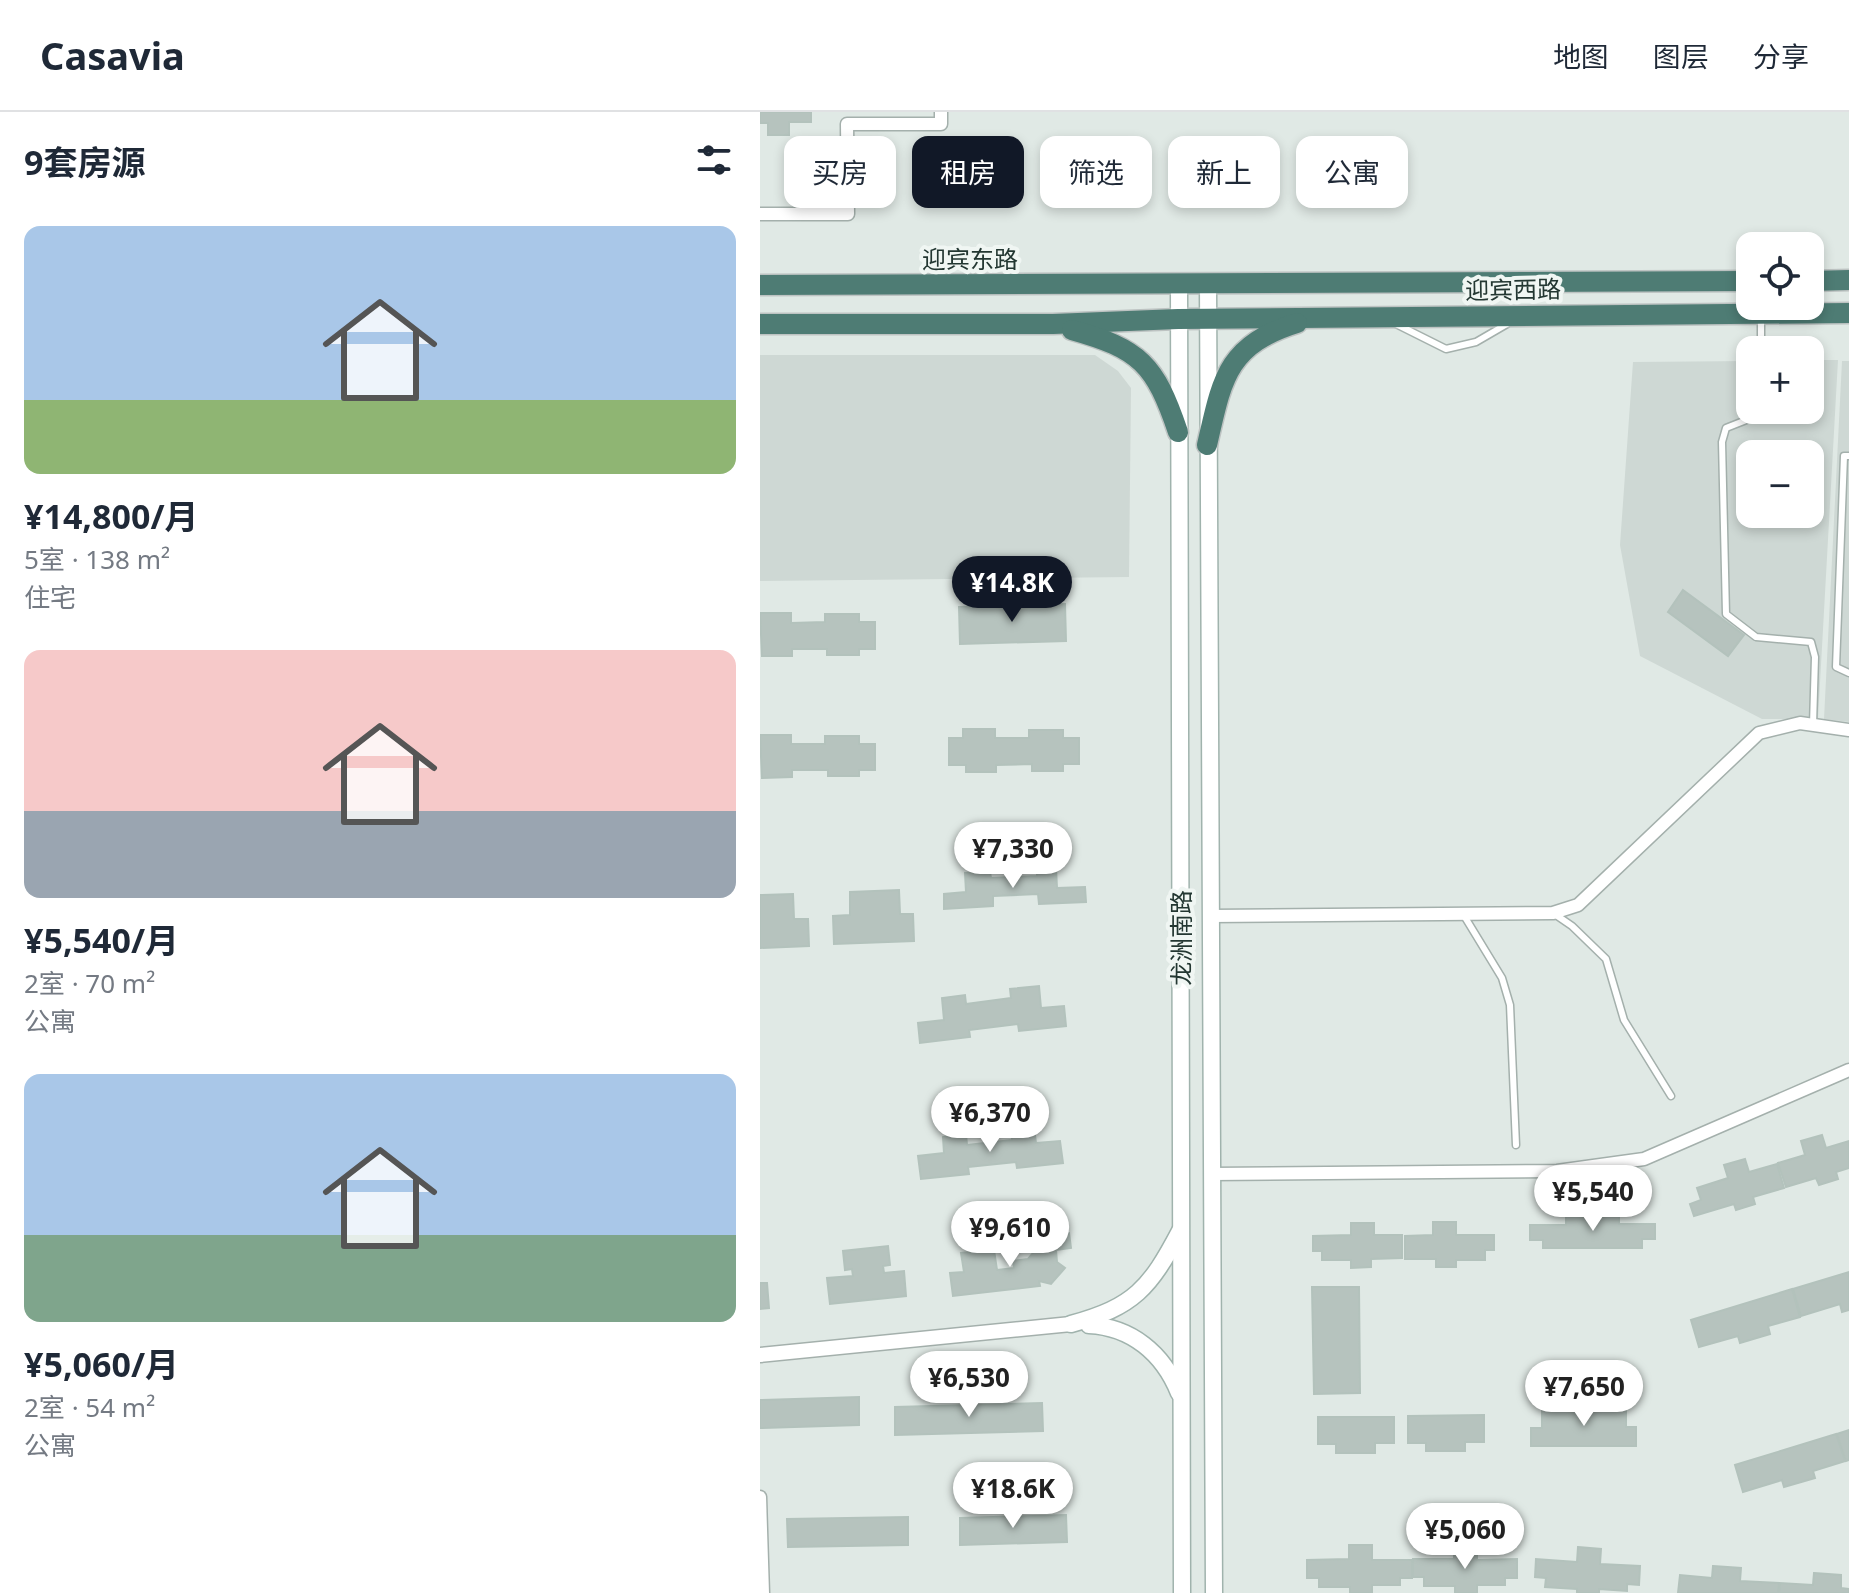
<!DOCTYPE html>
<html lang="zh">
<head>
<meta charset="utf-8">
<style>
	:root { --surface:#fff; --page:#f2f2f3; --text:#1f2937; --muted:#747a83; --line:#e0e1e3; --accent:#111827 }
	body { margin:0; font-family:"Noto Sans","Noto Sans SC",sans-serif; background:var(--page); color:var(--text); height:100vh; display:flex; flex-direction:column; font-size:30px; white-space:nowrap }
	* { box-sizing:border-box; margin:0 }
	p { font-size:26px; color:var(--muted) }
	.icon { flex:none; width:44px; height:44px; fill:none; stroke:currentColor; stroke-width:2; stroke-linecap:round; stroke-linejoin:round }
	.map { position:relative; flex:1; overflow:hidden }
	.side { display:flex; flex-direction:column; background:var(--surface); width:760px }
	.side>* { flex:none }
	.guide { position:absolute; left:24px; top:24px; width:760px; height:72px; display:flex; gap:16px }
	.buttons { position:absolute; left:976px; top:120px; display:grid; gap:16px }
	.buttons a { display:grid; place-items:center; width:88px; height:88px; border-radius:16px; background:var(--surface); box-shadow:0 4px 12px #0003; font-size:40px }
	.price { position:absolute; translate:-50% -68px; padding:0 18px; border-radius:28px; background:#fff; color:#222; font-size:26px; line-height:52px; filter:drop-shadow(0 2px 4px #0008) }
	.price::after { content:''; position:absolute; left:50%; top:48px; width:24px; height:18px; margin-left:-12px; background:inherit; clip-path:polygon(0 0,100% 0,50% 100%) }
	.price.selected { background:var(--accent); color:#fff }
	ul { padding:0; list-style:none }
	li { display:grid; align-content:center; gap:16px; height:424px; padding:0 24px }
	li span { display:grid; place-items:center; height:248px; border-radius:16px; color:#555 }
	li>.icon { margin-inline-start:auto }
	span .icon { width:144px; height:144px; fill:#fffc; stroke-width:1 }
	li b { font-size:34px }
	h2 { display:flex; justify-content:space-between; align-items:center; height:96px; padding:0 24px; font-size:34px }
	.tag { padding:0 28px; border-radius:16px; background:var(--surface); box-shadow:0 4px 12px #0003; font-size:28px; line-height:72px }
	.tag.selected { background:var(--accent); color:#fff }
	header { display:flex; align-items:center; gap:48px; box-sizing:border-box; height:112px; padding:0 40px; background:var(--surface); border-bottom:2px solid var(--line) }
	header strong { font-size:38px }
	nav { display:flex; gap:44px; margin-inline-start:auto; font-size:28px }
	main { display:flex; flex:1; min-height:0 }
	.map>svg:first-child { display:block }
	.built { fill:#ced8d4; fill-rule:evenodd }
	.building { fill:#b6c3be; stroke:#b3c2bc; stroke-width:2 }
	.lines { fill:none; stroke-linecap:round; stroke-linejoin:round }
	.service-casing { stroke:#a4b0ac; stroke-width:9 }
	.minor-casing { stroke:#a4b0ac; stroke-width:15 }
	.tertiary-casing { stroke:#a4b0ac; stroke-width:17 }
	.secondary-casing { stroke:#a0b3ad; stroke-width:19 }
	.trunk-casing { stroke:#bdc3c2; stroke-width:23 }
	.service { stroke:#fff; stroke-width:6 }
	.minor { stroke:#fff; stroke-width:12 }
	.tertiary { stroke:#fff; stroke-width:14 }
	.secondary { stroke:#fff; stroke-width:16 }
	.trunk { stroke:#4e7c74; stroke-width:20 }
	.labels { text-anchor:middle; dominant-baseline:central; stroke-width:8; stroke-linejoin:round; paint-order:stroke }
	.street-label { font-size:24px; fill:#233732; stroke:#f0f6f3 }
</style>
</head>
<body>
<header>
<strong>Casavia</strong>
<nav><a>地图</a><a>图层</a><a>分享</a></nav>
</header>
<main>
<section class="side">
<h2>9套房源<svg class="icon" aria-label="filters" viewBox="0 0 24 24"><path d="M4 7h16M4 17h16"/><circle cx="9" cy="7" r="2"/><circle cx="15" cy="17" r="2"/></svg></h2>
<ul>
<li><span style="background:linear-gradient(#a9c7e8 70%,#8fb573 0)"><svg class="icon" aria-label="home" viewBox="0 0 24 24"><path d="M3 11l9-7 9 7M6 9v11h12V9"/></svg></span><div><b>¥14,800/月</b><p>5室 · 138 m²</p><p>住宅</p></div></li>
<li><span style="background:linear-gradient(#f6c9c9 65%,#9aa5b1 0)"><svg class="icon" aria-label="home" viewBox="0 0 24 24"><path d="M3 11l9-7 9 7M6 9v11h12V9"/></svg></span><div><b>¥5,540/月</b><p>2室 · 70 m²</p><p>公寓</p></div></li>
<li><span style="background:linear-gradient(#a9c7e8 65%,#7fa58c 0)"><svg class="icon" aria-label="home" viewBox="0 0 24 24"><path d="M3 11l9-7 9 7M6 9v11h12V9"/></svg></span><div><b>¥5,060/月</b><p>2室 · 54 m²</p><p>公寓</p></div></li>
</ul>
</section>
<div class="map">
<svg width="1089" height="1481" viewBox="0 0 1089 1481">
	<rect width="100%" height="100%" fill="#e0e9e5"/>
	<g class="built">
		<polygon points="0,243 335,243 358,259 371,276 369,465 0,469"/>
		<path d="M1050,248H1078L1058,607H1002L880,544L860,433L873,250L990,249V298H1050ZM990,342H1050V402H990Z"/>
		<polygon points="1082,249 1089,249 1089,610 1064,607"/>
	</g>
	<g class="building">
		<polygon points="0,0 51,0 51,10 29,10 29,23 8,23 8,11 0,11"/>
		<polygon points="923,478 984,523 968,544 908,500"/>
		<polygon points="305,492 306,529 200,532 199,495"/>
		<polygon points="0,501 31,501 31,511 65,510 65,502 99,502 99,510 115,510 115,537 99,537 99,543 67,543 67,537 32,537 32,544 2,544"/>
		<polygon points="203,617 235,617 235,626 269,626 269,618 303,618 303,626 319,626 319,652 303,652 303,659 272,659 272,652 236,653 236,660 206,660 206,653 189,653 189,626 203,626"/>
		<polygon points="0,623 31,623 31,632 65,632 65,624 99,624 99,632 115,632 115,658 99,658 99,664 68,664 68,658 32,658 32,665 2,666"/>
		<polygon points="296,756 297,776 325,775 326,790 279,792 278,782 233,784 233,794 184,797 184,782 206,780 205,761 230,760 231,766 277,764 277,757"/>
		<polygon points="139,778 140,802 153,802 154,829 74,832 73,804 90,803 90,780"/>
		<polygon points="33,782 34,807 48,807 49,834 0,836 0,783"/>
		<polygon points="279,874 281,896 304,894 306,914 259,919 258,912 209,918 210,925 160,931 158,911 184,908 182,886 205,883 206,892 251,886 250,877"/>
		<polygon points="274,1015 276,1031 300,1029 303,1051 257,1056 256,1050 208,1055 209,1062 161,1067 158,1044 184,1041 183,1025 206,1022 207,1033 252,1028 251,1018"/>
		<polygon points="1062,1023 1066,1036 1089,1029 1089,1056 1076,1060 1078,1067 1059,1073 1056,1066 1026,1075 1018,1051 1045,1043 1041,1029"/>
		<polygon points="985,1047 989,1060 1017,1052 1024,1076 993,1085 995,1092 976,1098 974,1092 934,1104 930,1092 941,1088 937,1076 968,1066 964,1053"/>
		<polygon points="806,1102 859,1102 859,1112 895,1112 895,1127 882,1127 882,1136 783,1136 783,1128 770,1128 770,1113 806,1113"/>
		<polygon points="673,1110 696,1110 696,1123 734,1123 734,1138 725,1138 725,1148 696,1148 696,1155 676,1155 676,1147 645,1147 645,1124 673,1123"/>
		<polygon points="591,1111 614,1111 614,1123 642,1123 642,1146 611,1147 611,1155 591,1156 591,1148 562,1148 562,1139 553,1139 553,1124 591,1123"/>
		<polygon points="309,1121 311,1136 296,1138 297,1150 305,1156 291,1172 279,1169 280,1174 193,1184 190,1161 204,1160 201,1141 234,1138 237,1158 254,1156 253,1149 268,1147 279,1134 277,1125"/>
		<polygon points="128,1134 130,1153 123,1154 124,1161 144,1159 146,1184 70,1192 67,1166 93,1164 92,1157 85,1158 83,1139"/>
		<polygon points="1089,1160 1089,1198 1082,1200 1080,1192 1041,1204 1033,1177"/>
		<polygon points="0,1171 7,1171 9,1196 0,1197"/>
		<polygon points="552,1175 599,1175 600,1281 554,1282"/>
		<polygon points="1032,1177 1040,1205 1008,1214 1010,1222 980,1231 978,1224 939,1235 931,1208"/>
		<polygon points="99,1285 99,1313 0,1316 0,1288"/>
		<polygon points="282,1291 283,1319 135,1323 135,1295"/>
		<polygon points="782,1295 866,1296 866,1315 876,1315 876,1334 771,1334 771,1316 782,1316"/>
		<polygon points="724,1303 724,1330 705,1330 705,1339 666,1339 666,1331 648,1331 648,1304"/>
		<polygon points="558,1305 634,1305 634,1331 615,1331 615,1341 576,1341 576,1332 558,1332"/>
		<polygon points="1089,1318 1089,1348 1086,1349 1077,1322"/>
		<polygon points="1076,1322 1085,1349 1053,1359 1055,1366 1024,1375 1022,1368 983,1380 975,1353"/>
		<polygon points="306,1403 307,1430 200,1433 200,1406"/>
		<polygon points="148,1405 148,1433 28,1435 27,1407"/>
		<polygon points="589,1433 612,1433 612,1448 652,1448 652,1466 640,1466 640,1473 612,1473 612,1481 590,1481 590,1475 559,1475 559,1466 547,1466 547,1448 589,1447"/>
		<polygon points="694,1433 717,1433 717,1448 757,1447 757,1466 745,1466 745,1473 717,1473 717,1481 695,1481 695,1474 664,1474 664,1465 653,1465 653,1447 694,1447"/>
		<polygon points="818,1435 841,1437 840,1452 880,1454 879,1473 867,1472 867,1479 839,1477 839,1481 817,1481 817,1477 785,1475 786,1466 775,1465 776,1447 817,1450"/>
		<polygon points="953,1454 981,1456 980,1469 1019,1471 1018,1481 918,1481 920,1463 952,1466"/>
		<polygon points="1054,1461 1081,1463 1081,1476 1089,1477 1089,1481 1019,1481 1020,1471 1053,1473"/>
	</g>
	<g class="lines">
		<g class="service-casing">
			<g id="service">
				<polyline points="634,211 686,237 716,230 747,212"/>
				<polyline points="1001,238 1001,207"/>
				<polyline points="999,298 999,303 966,316 962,330 966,502 996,525 1051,530 1055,545 1053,613"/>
				<polyline points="1089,344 1084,344 1076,555 1089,561"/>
				<polyline points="793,801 812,814 846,847 864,908 911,984"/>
				<polyline points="703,802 742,866 750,893 756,1033"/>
			</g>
		</g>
		<g class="minor-casing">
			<g id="minor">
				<polyline points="0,102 88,102 87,12 181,12 181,0"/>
				<polyline points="450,804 793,801 818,793 999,621 1040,611 1089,618"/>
				<polyline points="451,1062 797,1059 884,1047 1089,958"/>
				<polyline points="0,1385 3,1481"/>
			</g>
		</g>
		<g class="tertiary-casing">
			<polyline id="tertiary" points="0,1243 311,1212"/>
		</g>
		<g class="secondary-casing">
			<g id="secondary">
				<polyline points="419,171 422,1481"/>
				<polyline points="448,172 454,1481"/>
				<path d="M311,1212C374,1195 390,1176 420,1119"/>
				<path d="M329,1213C371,1215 403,1241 419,1281"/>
			</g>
		</g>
		<g class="trunk-casing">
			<g id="trunk">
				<polyline points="1050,169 1089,168"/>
				<polyline points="0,173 990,169"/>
				<polyline points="0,212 293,212 418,207 1089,201"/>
				<path d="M312,218C380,237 395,252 418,320"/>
				<path d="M447,333C462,268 466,233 537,211"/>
			</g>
		</g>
		<use href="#service" class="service"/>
		<use href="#minor" class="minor"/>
		<use href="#tertiary" class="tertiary"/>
		<use href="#secondary" class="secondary"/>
		<use href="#trunk" class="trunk"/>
	</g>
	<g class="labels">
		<g class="street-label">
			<text x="210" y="146">迎宾东路</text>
			<text transform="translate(753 177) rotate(-1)">迎宾西路</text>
			<text transform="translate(420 826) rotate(-90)">龙洲南路</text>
		</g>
	</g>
</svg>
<div class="buttons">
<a><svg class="icon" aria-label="locate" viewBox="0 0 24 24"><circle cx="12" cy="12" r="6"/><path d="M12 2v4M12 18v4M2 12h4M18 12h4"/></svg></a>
<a>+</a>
<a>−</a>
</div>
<b class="price selected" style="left:252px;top:512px">¥14.8K</b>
<b class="price" style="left:253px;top:778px">¥7,330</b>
<b class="price" style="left:230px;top:1042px">¥6,370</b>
<b class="price" style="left:833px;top:1121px">¥5,540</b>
<b class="price" style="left:250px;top:1157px">¥9,610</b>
<b class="price" style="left:209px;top:1307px">¥6,530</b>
<b class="price" style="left:824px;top:1316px">¥7,650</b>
<b class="price" style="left:253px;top:1418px">¥18.6K</b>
<b class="price" style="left:705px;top:1459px">¥5,060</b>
<div class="guide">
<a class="tag">买房</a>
<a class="tag selected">租房</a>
<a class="tag">筛选</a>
<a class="tag">新上</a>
<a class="tag">公寓</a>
</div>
</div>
</main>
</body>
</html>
